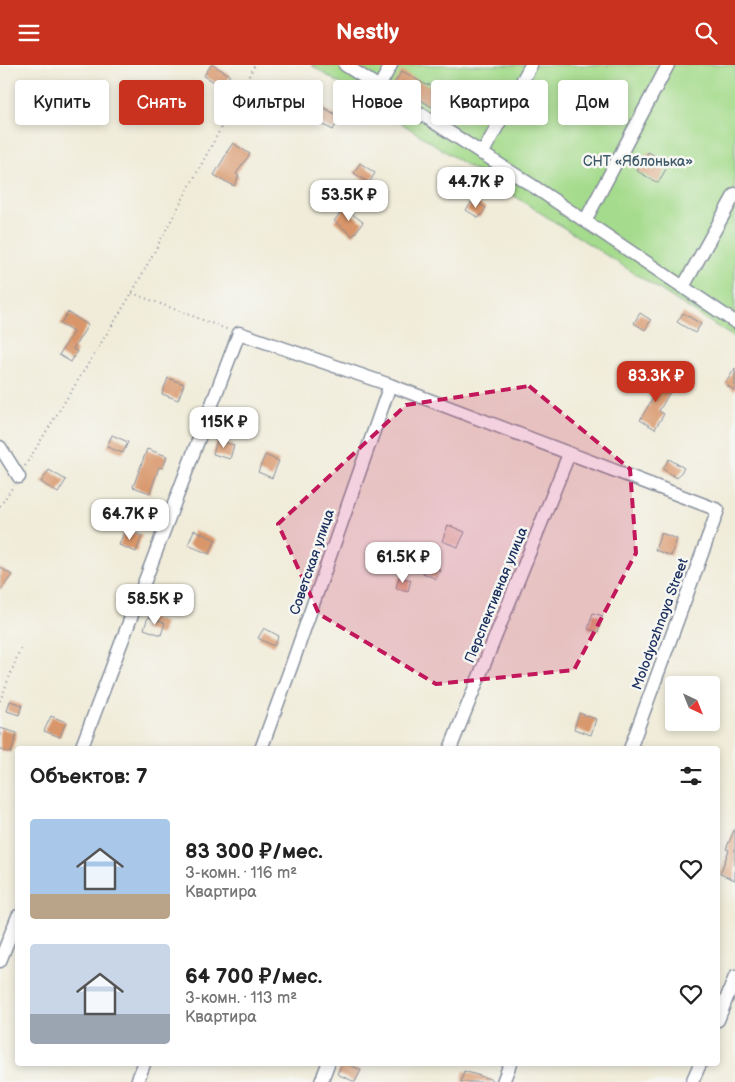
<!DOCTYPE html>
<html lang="ru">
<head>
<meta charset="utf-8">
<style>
	:root { --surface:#fff; --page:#f6f6f6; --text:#222; --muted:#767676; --accent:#c8321e }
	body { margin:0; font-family:"Balsamiq Sans",sans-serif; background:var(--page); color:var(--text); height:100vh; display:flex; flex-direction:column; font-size:19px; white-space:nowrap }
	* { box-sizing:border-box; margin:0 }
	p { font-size:16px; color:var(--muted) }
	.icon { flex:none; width:28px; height:28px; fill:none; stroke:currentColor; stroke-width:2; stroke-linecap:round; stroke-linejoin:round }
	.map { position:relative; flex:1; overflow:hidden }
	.panel { position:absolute; left:15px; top:681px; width:705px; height:320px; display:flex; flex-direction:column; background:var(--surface); border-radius:5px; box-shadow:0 2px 8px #0003 }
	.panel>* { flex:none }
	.banner { position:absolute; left:15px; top:15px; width:705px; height:45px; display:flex; gap:10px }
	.needle { width:32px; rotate:137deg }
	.controls { position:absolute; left:665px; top:611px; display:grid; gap:10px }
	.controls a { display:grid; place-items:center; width:55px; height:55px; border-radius:5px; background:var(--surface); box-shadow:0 2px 8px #0003; font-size:25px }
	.price { position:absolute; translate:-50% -42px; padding:0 11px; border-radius:10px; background:#fff; color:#222; font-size:16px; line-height:32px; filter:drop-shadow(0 1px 2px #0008) }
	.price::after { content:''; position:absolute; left:50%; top:30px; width:15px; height:11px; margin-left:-8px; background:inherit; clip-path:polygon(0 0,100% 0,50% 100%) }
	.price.current { background:var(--accent); color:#fff }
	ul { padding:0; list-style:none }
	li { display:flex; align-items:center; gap:15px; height:125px; padding:0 15px }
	li span { display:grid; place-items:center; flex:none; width:140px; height:100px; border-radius:5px; color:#555 }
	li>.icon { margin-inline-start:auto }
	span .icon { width:60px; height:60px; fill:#fffc; stroke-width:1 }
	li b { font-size:21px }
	h2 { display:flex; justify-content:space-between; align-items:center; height:60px; padding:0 15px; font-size:21px }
	.tag { padding:0 18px; border-radius:5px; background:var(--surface); box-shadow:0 2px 8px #0003; font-size:18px; line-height:45px }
	.tag.current { background:var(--accent); color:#fff }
	header { display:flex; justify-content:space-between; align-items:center; height:65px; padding:0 15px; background:var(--accent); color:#fff; font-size:22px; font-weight:600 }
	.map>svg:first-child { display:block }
	.green { fill:#a5db8c; stroke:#608575 }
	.building { fill:#d8966a }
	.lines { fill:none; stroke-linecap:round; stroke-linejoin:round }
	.street-casing { stroke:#868e9c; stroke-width:15 }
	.path { stroke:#868e9c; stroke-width:2; stroke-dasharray:1 4; stroke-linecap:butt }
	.street { stroke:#fff; stroke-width:12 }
	.marked { fill:#c2185b; fill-opacity:0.2; stroke:#c2185b; stroke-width:4; stroke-dasharray:10 6; stroke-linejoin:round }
	.labels { text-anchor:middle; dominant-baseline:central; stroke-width:5; stroke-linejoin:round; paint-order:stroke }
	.park-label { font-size:14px; fill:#3e5a6a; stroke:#f6f6f2 }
	.street-label { font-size:14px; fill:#1b2f5e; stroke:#f6f6f2 }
</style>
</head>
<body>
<header><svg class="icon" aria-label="menu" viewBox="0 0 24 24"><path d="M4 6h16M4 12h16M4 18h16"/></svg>Nestly<svg class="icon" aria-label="search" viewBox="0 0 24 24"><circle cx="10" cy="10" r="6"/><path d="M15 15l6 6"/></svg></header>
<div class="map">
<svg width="735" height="1017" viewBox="0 0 735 1017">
	<rect width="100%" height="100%" fill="#f6f6f2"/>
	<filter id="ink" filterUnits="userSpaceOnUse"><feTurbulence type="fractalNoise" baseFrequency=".02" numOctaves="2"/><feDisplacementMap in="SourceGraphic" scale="10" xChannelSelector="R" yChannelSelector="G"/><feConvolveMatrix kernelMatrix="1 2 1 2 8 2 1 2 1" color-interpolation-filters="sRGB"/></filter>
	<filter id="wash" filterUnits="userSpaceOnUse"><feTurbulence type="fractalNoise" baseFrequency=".0096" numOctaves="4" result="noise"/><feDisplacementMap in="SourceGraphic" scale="20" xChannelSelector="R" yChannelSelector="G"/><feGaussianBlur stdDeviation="1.12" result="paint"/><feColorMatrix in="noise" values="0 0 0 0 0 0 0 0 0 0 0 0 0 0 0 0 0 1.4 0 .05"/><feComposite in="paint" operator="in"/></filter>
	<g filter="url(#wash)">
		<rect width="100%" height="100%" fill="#f0ecd9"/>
		<polygon class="green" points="311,0 735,0 735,273"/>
		<g id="blocks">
			<g class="building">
				<polygon points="211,0 213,0 230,10 223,22 204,11"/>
				<polygon points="402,6 428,21 428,19 446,30 437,45 411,29 410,30 393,20"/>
				<polygon points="319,40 340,52 333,65 311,53"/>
				<polygon points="233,78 250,89 236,109 239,111 234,121 214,110 227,88 226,88"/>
				<polygon points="648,87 669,99 658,118 637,106"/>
				<polygon points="360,98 375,108 369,118 354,108"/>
				<polygon points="473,135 486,143 479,153 466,145"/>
				<polygon points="344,143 363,157 353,171 334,156"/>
				<polygon points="68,247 88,260 73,284 77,286 71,297 59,290 73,267 60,259"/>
				<polygon points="640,248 651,255 645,265 634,258"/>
				<polygon points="683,248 701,259 695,268 677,257"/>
				<polygon points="735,303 735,326 725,319"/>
				<polygon points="168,313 184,319 178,335 162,329"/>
				<polygon points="657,313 673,322 659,346 664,349 655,364 640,355 654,331 649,328"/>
				<polygon points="112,370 128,377 123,388 107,382"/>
				<polygon points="217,375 234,380 230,394 213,389"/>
				<polygon points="147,384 167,391 163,403 159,402 150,428 133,422"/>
				<polygon points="265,390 279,396 272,413 258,407"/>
				<polygon points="669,394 684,403 677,413 663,404"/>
				<polygon points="49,405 66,415 58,428 41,417"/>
				<polygon points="448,460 465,467 458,482 442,476"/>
				<polygon points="125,464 142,471 136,487 119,480"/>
				<polygon points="194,465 216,475 209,489 188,480"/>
				<polygon points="661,468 677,474 671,491 655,485"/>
				<polygon points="426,500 440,505 436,514 423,508"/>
				<polygon points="0,502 12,510 0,526"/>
				<polygon points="399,512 411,515 408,526 396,523"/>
				<polygon points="593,548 603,551 598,567 588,564"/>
				<polygon points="148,552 165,558 161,570 144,564"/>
				<polygon points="264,563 279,571 274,581 258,573"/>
				<polygon points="10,636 22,640 19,650 7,646"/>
				<polygon points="579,648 596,654 591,670 574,664"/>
				<polygon points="51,651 66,657 60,672 44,666"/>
				<polygon points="0,663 17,668 11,688 0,685"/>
				<polygon points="735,763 735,815 720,809 729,785 726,784"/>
				<polygon points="342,999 347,999 361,1005 355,1017 337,1009"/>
				<polygon points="464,1006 493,1015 493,1017 461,1017"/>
			</g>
		</g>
	</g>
	<g filter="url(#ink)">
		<use href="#blocks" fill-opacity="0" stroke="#868e9c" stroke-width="1"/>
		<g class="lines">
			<g class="street-casing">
				<g id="street">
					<polyline points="345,0 533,121 735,257"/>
					<polyline points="379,22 391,0"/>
					<polyline points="482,89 531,0"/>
					<polyline points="585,156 668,0"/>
					<polyline points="683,222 735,129"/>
					<polyline points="0,382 19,412"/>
					<polyline points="81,684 239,268 390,320 718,445 630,684"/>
					<polyline points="261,684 291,602 390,320"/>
					<polyline points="450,684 569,389"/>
					<polyline points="0,896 18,851"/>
					<polyline points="718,955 735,912"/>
					<polyline points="137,1017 144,999"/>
					<polyline points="321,1017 328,999"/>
					<polyline points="503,1017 510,999"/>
					<polyline points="692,1017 700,999"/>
				</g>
			</g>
			<g class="path">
				<polyline points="132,228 229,265"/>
				<polyline points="25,401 132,228 255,0"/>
				<polyline points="0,441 14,420"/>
				<polyline points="0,636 21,582"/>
			</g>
			<use href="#street" class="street"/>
		</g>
	</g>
	<path class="marked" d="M529,321L630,404L636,488L574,605L436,619L319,549L278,459L406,340Z"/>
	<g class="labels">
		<g class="park-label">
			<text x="638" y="96">СНТ «Яблонька»</text>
		</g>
		<g class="street-label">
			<text transform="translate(312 497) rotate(-71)">Советская улица</text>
			<text transform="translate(496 530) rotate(-68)">Перспективная улица</text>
			<text transform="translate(660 559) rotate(-70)">Molodyozhnaya Street</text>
		</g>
	</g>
</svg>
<div class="controls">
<a><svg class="needle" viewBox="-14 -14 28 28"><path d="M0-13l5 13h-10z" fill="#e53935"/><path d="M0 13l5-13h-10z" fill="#767676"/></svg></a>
</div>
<b class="price" style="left:476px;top:144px">44.7K ₽</b>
<b class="price" style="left:349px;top:157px">53.5K ₽</b>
<b class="price current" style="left:656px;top:338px">83.3K ₽</b>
<b class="price" style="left:224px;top:384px">115K ₽</b>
<b class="price" style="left:130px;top:476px">64.7K ₽</b>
<b class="price" style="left:403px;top:519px">61.5K ₽</b>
<b class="price" style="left:155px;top:561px">58.5K ₽</b>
<div class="banner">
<a class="tag">Купить</a>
<a class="tag current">Снять</a>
<a class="tag">Фильтры</a>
<a class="tag">Новое</a>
<a class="tag">Квартира</a>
<a class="tag">Дом</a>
</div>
<section class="panel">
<h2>Объектов: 7<svg class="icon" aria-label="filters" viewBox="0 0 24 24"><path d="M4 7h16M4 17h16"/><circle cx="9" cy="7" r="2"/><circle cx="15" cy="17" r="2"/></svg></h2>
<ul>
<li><span style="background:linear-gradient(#a9c7e8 75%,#b9a48a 0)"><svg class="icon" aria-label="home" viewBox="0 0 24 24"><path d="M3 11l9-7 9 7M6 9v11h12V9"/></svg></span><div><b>83 300 ₽/мес.</b><p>3-комн. · 116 m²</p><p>Квартира</p></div><svg class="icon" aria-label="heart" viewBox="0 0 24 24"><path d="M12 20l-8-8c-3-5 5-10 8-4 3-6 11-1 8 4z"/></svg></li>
<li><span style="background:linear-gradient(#c9d6e8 70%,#9aa5b1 0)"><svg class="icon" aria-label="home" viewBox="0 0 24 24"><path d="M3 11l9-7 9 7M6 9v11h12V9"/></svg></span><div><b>64 700 ₽/мес.</b><p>3-комн. · 113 m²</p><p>Квартира</p></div><svg class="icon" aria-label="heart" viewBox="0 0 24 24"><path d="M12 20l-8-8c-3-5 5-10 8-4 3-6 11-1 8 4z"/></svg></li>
</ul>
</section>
</div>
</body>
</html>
